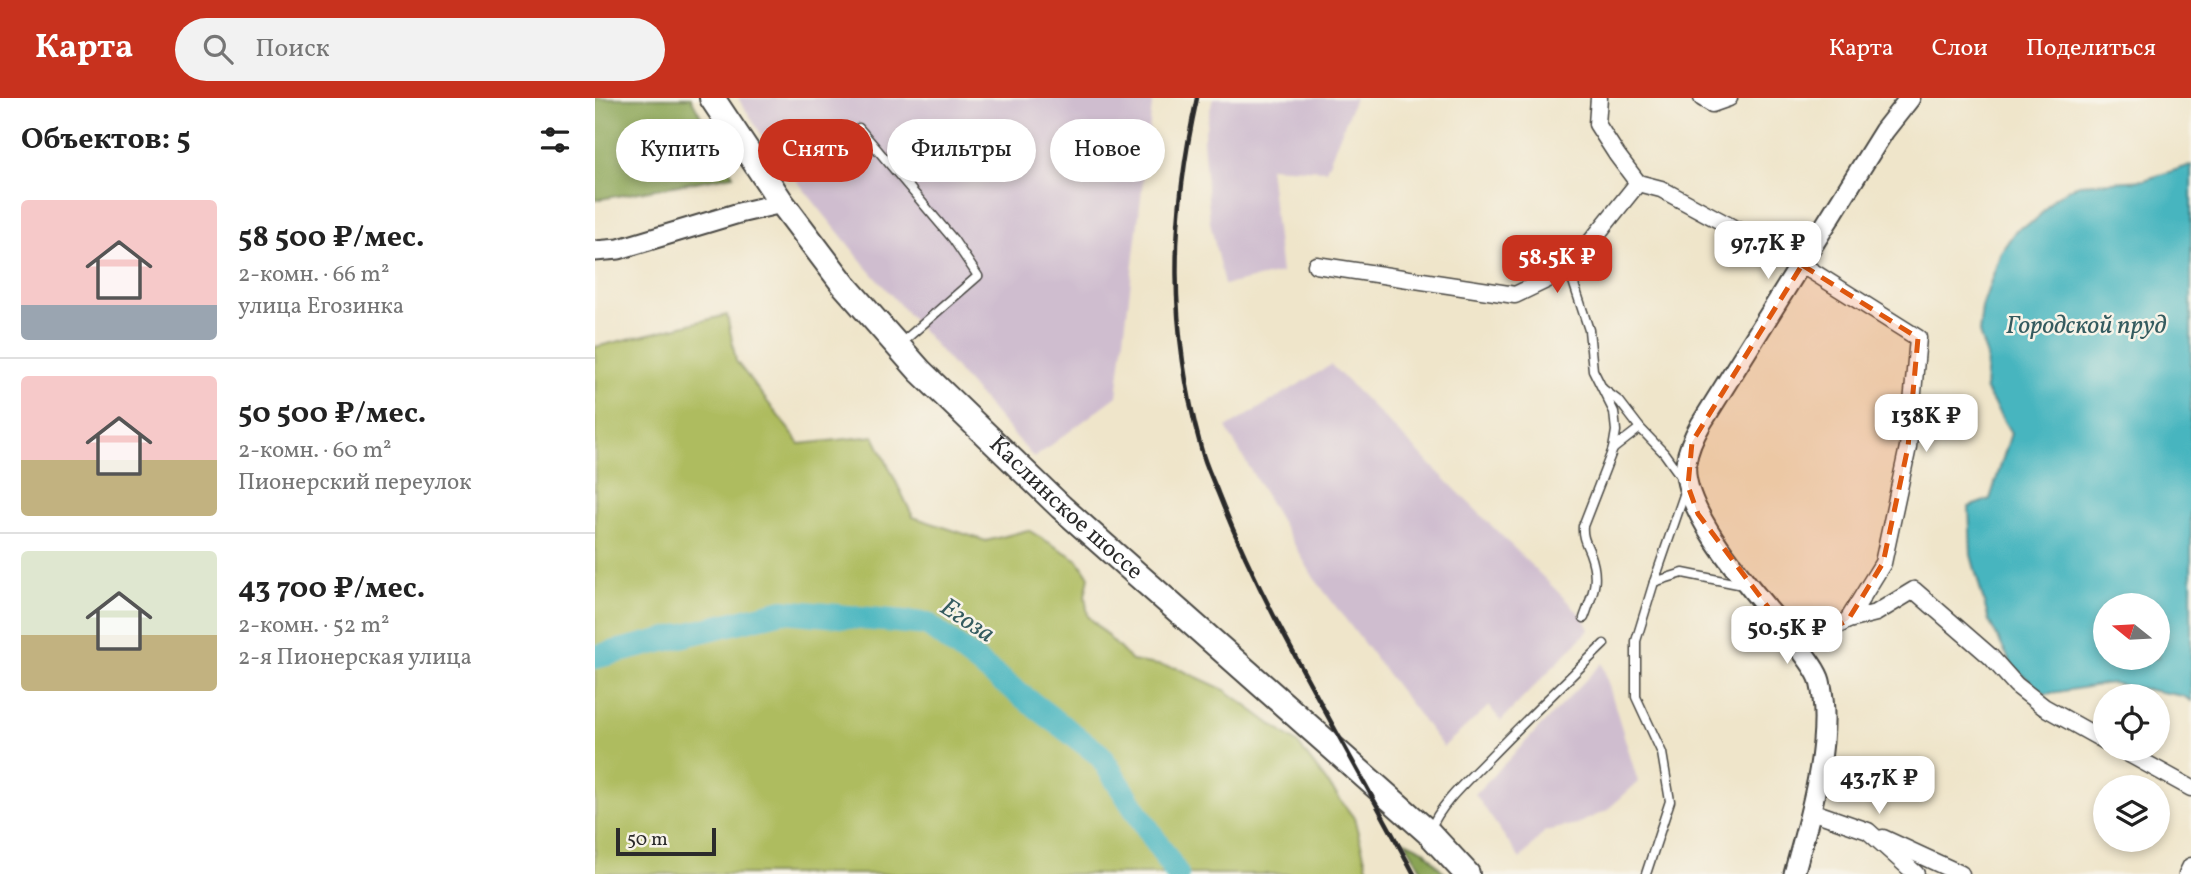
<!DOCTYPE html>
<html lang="ru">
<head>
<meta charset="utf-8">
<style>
	:root { --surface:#fff; --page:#f2f2f2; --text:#222; --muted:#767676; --line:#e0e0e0; --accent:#c8321e }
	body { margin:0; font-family:Vollkorn,serif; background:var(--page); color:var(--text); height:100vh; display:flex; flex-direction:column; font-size:26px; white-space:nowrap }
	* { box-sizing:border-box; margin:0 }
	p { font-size:23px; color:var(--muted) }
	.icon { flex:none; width:38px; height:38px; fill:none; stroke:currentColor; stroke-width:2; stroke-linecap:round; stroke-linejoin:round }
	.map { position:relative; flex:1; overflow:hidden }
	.sheet { display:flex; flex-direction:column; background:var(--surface); width:595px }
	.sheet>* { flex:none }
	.hud { position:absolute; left:21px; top:21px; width:665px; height:63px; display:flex; gap:14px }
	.needle { width:46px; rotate:288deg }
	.fabs { position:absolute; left:1498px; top:495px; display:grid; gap:14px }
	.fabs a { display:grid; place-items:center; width:77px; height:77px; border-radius:50%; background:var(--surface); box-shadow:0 4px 10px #0003; font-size:35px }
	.scale { position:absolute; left:21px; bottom:18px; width:100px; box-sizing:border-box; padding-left:7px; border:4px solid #2b2b2b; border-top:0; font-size:19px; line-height:24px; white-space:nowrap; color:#2b2b2b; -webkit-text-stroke:5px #f7f3e8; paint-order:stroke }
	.price { position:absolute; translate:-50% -60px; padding:0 16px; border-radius:14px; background:#fff; color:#222; font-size:23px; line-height:46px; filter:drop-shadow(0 2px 4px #0008) }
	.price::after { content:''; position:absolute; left:50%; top:42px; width:21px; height:16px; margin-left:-10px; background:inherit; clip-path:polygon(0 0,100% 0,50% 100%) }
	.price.current { background:var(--accent); color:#fff }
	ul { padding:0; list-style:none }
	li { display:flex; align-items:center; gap:21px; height:175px; padding:0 21px }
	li+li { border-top:2px solid var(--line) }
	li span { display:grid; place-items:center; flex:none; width:196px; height:140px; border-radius:7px; color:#555 }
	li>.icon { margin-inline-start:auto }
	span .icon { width:84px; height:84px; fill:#fffc; stroke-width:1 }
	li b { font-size:30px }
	h2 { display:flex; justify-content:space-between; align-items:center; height:84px; padding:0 21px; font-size:30px }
	.tag { padding:0 24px; border-radius:32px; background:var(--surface); box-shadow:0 4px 10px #0003; font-size:24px; line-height:63px }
	.tag.current { background:var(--accent); color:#fff }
	header { display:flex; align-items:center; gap:42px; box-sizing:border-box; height:98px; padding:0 35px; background:var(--accent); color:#fff }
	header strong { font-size:33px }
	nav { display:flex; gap:38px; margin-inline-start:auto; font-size:24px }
	.search { width:490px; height:63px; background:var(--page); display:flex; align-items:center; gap:18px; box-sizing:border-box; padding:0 24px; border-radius:38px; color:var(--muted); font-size:26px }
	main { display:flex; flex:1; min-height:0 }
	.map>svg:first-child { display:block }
	.industrial { fill:#cfbdcf }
	.green { fill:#aebc5e; stroke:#6c7444; stroke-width:2 }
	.forest { fill:#8aa455; stroke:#5a6840; stroke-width:2 }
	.water { fill:#46b5bf; stroke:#387075; stroke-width:2; fill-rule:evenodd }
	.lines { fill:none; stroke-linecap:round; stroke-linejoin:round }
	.river { stroke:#46b5bf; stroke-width:24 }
	.service-casing { stroke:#484743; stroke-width:11 }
	.minor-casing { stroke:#484743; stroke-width:19 }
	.tertiary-casing { stroke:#484743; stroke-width:23 }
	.primary-casing { stroke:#484743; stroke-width:28 }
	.service { stroke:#fff; stroke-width:8 }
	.minor { stroke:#fff; stroke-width:16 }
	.tertiary { stroke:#fff; stroke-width:19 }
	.primary { stroke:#fff; stroke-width:24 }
	.rail { stroke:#2b2b2b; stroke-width:4.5 }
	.marked { fill:#df570e; fill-opacity:0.2; stroke:#df570e; stroke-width:5; stroke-dasharray:14 9; stroke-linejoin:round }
	.labels { text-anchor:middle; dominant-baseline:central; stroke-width:5; stroke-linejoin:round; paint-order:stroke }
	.street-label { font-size:24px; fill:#2b2b2b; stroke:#f7f3e8 }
	.water-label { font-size:26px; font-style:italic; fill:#345b5f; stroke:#f7f3e8 }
</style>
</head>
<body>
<header>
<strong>Карта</strong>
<div class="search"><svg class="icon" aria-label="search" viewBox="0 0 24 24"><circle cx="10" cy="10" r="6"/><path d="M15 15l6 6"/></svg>Поиск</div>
<nav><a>Карта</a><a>Слои</a><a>Поделиться</a></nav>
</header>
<main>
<section class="sheet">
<h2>Объектов: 5<svg class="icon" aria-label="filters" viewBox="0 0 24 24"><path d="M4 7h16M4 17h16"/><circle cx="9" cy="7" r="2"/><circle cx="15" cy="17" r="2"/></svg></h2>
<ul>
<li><span style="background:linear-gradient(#f6c9c9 75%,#9aa5b1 0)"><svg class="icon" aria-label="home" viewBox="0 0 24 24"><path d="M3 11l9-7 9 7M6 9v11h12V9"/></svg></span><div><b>58 500 ₽/мес.</b><p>2-комн. · 66 m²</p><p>улица Егозинка</p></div></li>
<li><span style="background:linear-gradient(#f6c9c9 60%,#c2b280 0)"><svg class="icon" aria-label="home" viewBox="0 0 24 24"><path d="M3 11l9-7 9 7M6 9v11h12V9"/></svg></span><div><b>50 500 ₽/мес.</b><p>2-комн. · 60 m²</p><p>Пионерский переулок</p></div></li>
<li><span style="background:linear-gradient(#dfe7d0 60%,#c2b280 0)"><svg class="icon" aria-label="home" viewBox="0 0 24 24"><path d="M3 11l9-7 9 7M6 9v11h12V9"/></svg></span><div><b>43 700 ₽/мес.</b><p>2-комн. · 52 m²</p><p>2-я Пионерская улица</p></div></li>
</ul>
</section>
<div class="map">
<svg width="1596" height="776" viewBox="0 0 1596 776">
	<rect width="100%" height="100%" fill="#f7f3e8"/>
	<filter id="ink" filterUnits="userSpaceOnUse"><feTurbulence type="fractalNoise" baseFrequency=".0143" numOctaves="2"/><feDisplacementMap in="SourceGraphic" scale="14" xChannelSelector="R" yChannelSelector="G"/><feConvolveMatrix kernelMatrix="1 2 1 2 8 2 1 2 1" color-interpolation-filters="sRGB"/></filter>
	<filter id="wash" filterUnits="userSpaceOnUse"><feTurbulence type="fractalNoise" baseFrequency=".00686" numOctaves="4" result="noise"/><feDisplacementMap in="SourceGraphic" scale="28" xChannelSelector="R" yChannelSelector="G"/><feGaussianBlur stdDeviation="1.57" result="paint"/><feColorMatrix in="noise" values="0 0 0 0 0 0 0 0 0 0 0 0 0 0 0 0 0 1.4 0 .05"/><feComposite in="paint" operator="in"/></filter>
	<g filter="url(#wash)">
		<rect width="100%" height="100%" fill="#efe5ca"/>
		<g class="industrial">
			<polygon points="143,0 558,0 522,298 439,360 269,166 173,47"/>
			<polygon points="618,0 760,0 731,72 674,69 686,175 629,187 615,124 608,42"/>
			<polygon points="736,267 989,520 994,532 906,623 894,608 848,649 719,480 631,330"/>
			<polygon points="1007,565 1043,684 1011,713 982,726 950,733 925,761 880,696"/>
		</g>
		<polygon class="green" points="132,217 141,263 205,346 279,338 318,419 391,443 433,432 483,462 494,479 490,498 493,518 537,563 582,570 630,592 703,646 759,720 774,776 0,776 0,249"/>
		<g class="forest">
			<polygon points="0,0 96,0 138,77 0,102"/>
			<polygon points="810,743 829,752 850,776 829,776"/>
		</g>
		<path class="water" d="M1596,67V603L1588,598L1516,585L1451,596L1418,569L1394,523L1376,457L1374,409L1395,401L1416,335L1390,291L1392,259L1384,235L1387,209L1406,154L1421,132L1440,123L1459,100L1484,86L1549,82ZM1510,508H1563V560H1510Z"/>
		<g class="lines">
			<polyline class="river" points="0,559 188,513 332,526 505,657 582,776"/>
		</g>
	</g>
	<g filter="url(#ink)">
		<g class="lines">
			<g class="service-casing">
				<g id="service">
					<polyline points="264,30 358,141 383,178 304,247"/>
					<path d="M974,171L994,232L998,272L1019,314L1021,333L1018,351L988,428C987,439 991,445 995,455C1005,482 998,495 989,520"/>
					<polyline points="1009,292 1025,304 1045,330"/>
					<polyline points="1018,351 1045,330 1069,355 1087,380"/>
					<polyline points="1059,484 1088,475 1148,487"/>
					<path d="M835,732C847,704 872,683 893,661C931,622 970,584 1009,546"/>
					<polyline points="1051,776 1075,703 1067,655 1041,599 1041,543 1059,484 1091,391"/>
				</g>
			</g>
			<g class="minor-casing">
				<g id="minor">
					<polyline points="1107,0 1117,6 1134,0"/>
					<polyline points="1043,85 1066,91 1207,167 1323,240 1313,349 1288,465 1253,522 1281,515 1319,492 1396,559 1421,587 1449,609 1510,643"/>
					<polyline points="721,167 920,197 974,171 1043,85 1022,57 1002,26 1004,0"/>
					<polyline points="1203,549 1253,522"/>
					<polyline points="1525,651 1596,690"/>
					<polyline points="1216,713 1273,733 1321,776"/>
					<polyline points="1288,740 1366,776"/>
					<polyline points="1592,776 1596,768"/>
				</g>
			</g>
			<g class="tertiary-casing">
				<g id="tertiary">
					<polyline points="0,153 24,151 144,115 187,105"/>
					<path d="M1199,776C1214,721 1239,640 1225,583C1222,571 1204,550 1196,539C1165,500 1085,416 1091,365C1093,351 1099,338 1106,326L1289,33L1315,0"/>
				</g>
			</g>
			<g class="primary-casing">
				<g id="primary">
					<path id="s1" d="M117,0L187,105L249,187L325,273L466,409L834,735L872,776"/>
				</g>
			</g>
			<use href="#service" class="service"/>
			<use href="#minor" class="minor"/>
			<use href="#tertiary" class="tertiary"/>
			<use href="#primary" class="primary"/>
			<path class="rail" d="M602,0C575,121 573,230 606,350C610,366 617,380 623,395C640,438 659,479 680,520C725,606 773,690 819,776"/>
		</g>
	</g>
	<path class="marked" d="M1207,167L1323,240L1313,349L1288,465L1253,522L1203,549L1103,416L1093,388L1097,344Z"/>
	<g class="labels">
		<g class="street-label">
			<text stroke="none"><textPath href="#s1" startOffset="544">Каслинское шоссе</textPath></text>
		</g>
		<g class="water-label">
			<text x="1491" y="228">Городской пруд</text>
			<text transform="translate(372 523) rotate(33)">Егоза</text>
		</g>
	</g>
</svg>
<div class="fabs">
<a><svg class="needle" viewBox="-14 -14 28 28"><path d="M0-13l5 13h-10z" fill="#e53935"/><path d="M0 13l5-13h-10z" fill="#767676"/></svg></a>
<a><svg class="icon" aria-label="locate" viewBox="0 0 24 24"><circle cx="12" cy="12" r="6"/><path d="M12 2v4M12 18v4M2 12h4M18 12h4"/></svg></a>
<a><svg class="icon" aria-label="layers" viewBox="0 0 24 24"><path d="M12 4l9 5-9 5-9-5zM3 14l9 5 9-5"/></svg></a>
</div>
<div class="scale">50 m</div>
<b class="price" style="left:1173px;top:183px">97.7K ₽</b>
<b class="price current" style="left:962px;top:197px">58.5K ₽</b>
<b class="price" style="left:1331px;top:356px">138K ₽</b>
<b class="price" style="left:1192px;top:568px">50.5K ₽</b>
<b class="price" style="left:1284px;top:718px">43.7K ₽</b>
<div class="hud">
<a class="tag">Купить</a>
<a class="tag current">Снять</a>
<a class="tag">Фильтры</a>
<a class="tag">Новое</a>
</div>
</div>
</main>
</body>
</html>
